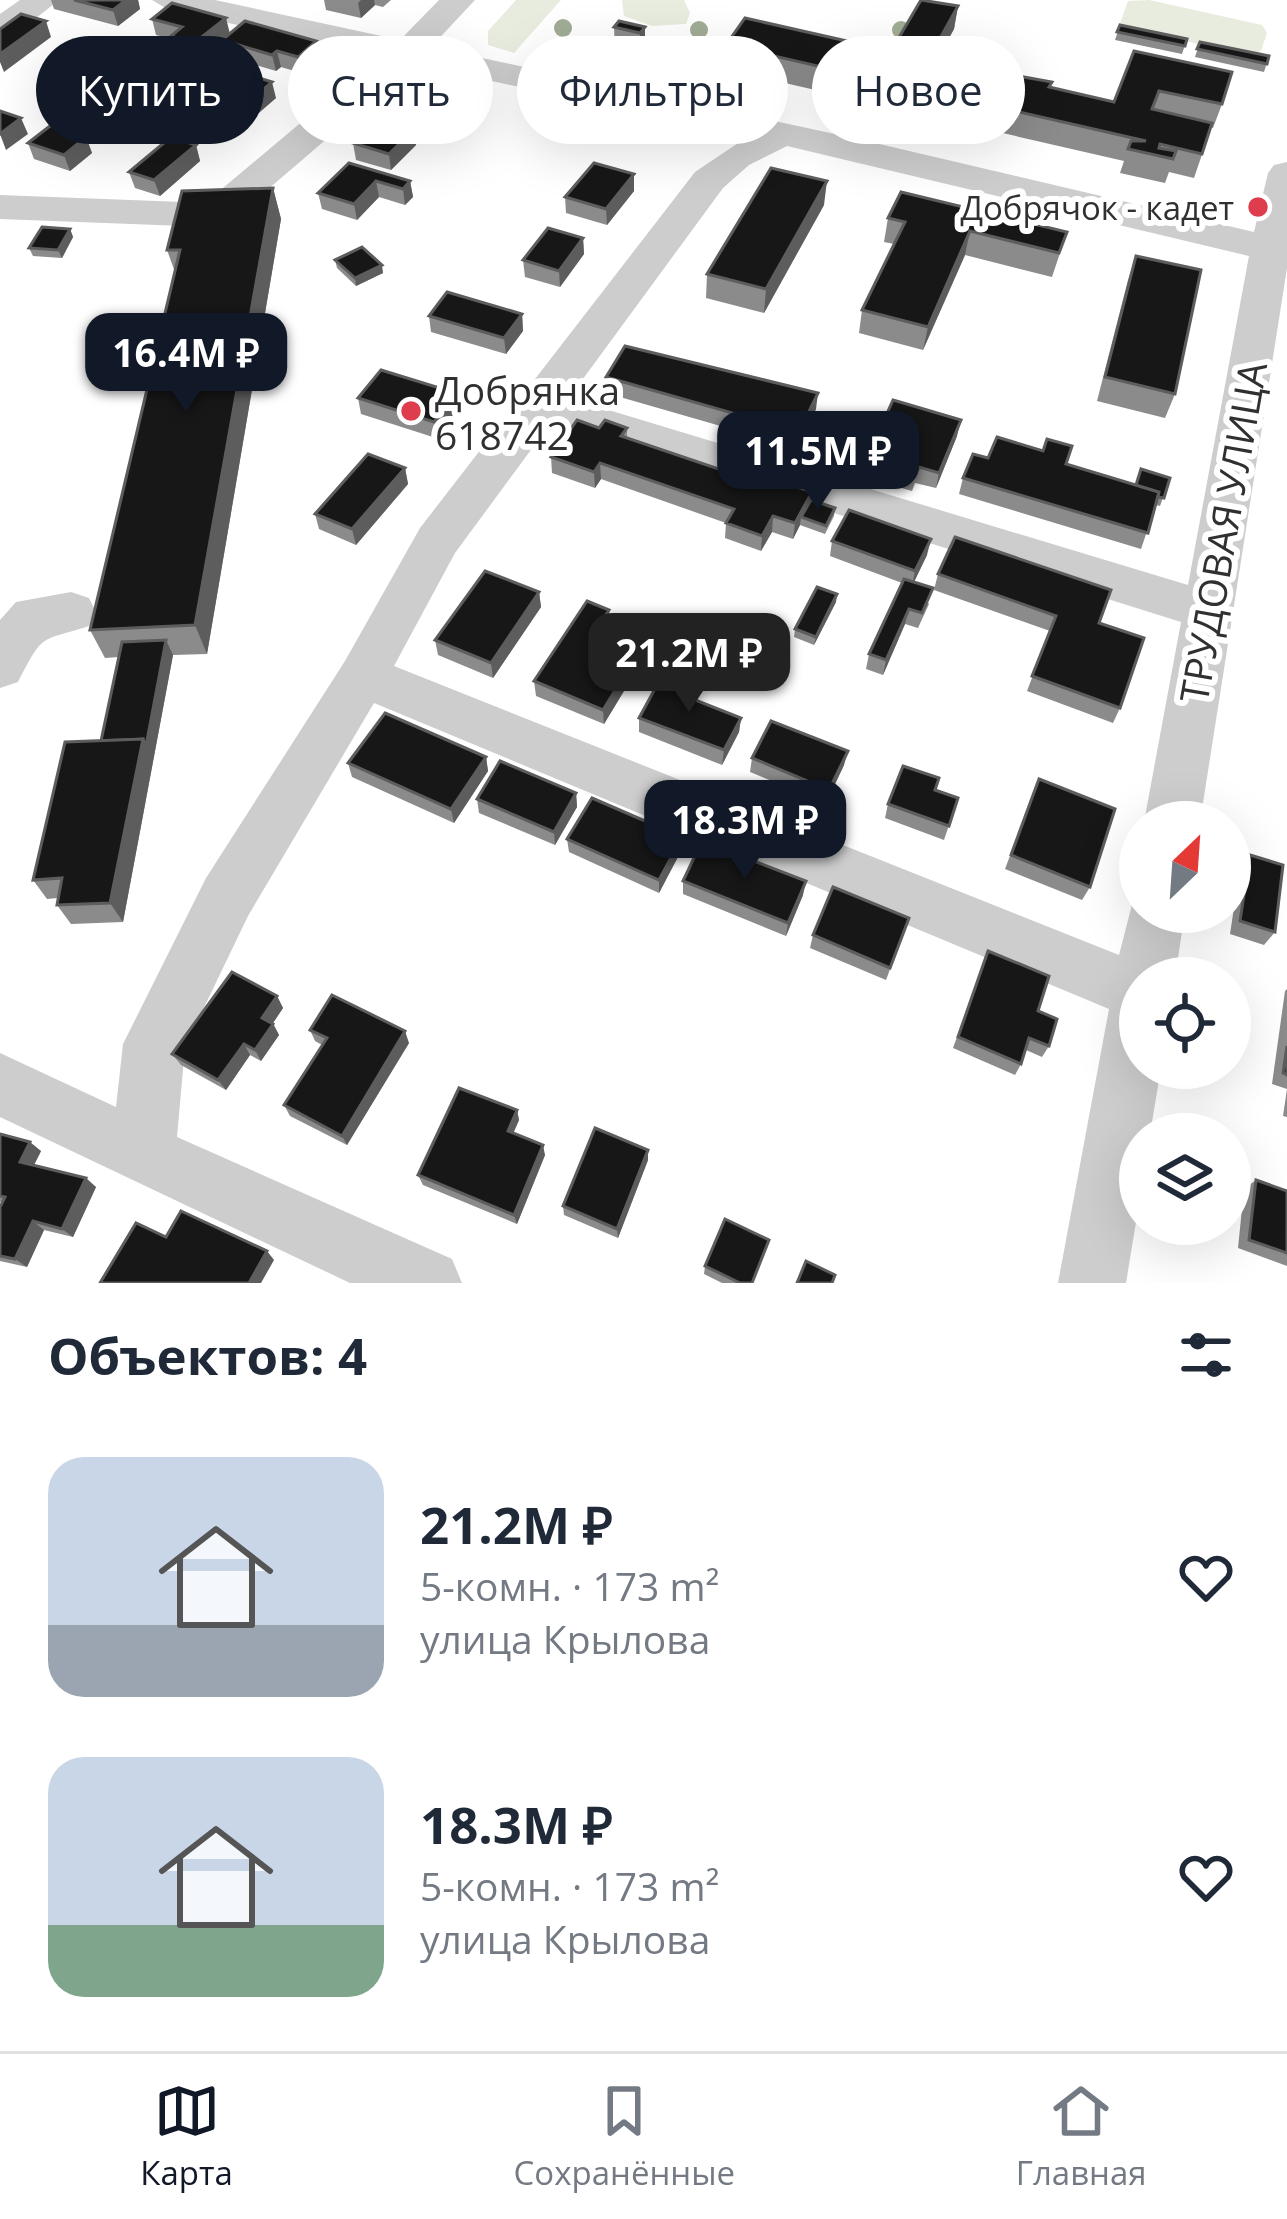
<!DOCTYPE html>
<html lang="ru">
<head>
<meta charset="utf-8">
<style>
	:root { --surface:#fff; --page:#f6f6f7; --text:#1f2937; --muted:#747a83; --line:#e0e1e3; --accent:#111827 }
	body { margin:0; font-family:"Open Sans",sans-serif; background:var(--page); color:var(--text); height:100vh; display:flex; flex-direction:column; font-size:45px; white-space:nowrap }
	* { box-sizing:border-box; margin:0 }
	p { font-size:39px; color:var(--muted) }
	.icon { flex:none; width:66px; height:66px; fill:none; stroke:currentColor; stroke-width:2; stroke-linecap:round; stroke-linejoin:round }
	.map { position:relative; height:1283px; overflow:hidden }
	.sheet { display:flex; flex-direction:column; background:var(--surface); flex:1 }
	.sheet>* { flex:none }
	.hud { position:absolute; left:36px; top:36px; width:1215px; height:108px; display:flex; gap:24px }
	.needle { width:78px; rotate:25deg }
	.fabs { position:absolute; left:1119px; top:801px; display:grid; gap:24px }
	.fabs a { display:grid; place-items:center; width:132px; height:132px; border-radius:50%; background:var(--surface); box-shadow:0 12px 48px #0002; font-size:60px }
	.price { position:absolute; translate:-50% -102px; padding:0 27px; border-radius:24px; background:var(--accent); color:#fff; font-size:39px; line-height:78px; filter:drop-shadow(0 3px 6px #0008) }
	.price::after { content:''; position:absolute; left:50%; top:72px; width:36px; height:27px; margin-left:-18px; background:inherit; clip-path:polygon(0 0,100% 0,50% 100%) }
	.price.on { background:#222; color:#fff }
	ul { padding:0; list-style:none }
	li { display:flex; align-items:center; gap:36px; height:300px; padding:0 48px }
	li span { display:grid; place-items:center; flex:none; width:336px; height:240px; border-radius:36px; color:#555 }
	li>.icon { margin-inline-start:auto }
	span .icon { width:144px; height:144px; fill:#fffc; stroke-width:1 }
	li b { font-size:51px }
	h2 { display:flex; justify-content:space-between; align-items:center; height:144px; padding:0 48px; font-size:51px }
	.chip { padding:0 42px; border-radius:54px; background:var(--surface); box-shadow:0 12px 48px #0002; font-size:42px; line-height:108px }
	.chip.on { background:var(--accent); color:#fff }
	.dock { display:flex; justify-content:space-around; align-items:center; height:168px; border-top:3px solid var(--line); background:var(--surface); font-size:33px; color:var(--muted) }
	.dock a { display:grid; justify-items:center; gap:6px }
	.dock .on { color:var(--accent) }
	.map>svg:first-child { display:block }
	.green { fill:#e7ecdf }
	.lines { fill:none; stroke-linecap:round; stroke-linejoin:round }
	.minor { fill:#cdcdcd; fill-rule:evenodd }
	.tree { fill:#a1ad95 }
	.wall { fill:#8b8b8b }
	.shaded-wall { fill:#5d5d5d }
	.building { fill:#171717; stroke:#5d5d5d; stroke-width:3 }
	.poi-dot { fill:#dd3d4c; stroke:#fff; stroke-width:4.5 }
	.labels { text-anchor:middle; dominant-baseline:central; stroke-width:12; stroke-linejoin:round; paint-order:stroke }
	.far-poi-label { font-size:33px; fill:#303030; stroke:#fff; text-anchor:end }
	.poi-label { font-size:39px; fill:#303030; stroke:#fff; text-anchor:start }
	.street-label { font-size:39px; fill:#303030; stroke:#fff }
</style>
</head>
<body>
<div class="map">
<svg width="1287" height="1283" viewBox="0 0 1287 1283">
	<rect width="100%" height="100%" fill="#fff"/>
	<g class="green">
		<polygon points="516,0 561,0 514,53 488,45 488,31"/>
		<polygon points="622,0 684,0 690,13 686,24 652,26 624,16"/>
		<polygon points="1149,0 1262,25 1267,33 1261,51 1246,55 1119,26 1128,1"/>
	</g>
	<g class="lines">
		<g class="minor">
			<polygon points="20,0 59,0 12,37 0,40 0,14"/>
			<path d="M152,0H215L400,40L439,0H475L431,47L858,139L1254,232L1268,173L1274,165L1287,162V268L1200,822H1144L1181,622L550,424L455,553L394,666L1119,955L1135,893L1140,891V912H1185L1175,978H1140V1068H1161L1150,1134H1140V1198L1126,1283H1058L1109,1009L374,703L248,916L185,1047L177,1137L452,1259L462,1283H350L0,1117V1053L116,1107L123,1044L206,878L345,661L420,528L695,172L747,137L414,64L245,209L184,226L0,219V195L183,202L217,193L380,56L169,10ZM787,146L1249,256L1188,585L569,398L723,188L749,165Z"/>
			<path d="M71,592L89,598L96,612L89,626C39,642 44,632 18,682L0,688V620L16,602Z"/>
		</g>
	</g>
	<g class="tree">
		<circle cx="563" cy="28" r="9"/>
		<circle cx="699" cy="30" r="9"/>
		<circle cx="901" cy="30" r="9"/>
		<circle cx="588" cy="48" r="9"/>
		<circle cx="549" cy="54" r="9"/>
		<circle cx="917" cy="122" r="9"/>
	</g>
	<g class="wall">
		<polygon points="51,0 138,0 140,9 118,26 54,9"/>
		<polygon points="324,0 391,0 383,7 375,5 361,18 326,10"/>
		<polygon points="958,6 954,29 936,61 1114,102 1134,51 1222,104 1213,128 1211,128 1194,178 1169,172 1165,183 1120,173 1124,161 724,69 726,45 891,51"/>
		<polygon points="226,18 180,74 167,70 162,54 173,45 172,39 156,35 152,19"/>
		<polygon points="1120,25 1187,39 1182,54 1115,40"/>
		<polygon points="614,27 645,27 645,50 640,56 615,51"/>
		<polygon points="222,40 319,57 301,73 281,67 276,71 226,56"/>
		<polygon points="1200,42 1269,56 1264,72 1195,57"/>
		<polygon points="202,76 276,98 226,141 204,134 199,118 224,97 206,92"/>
		<polygon points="411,90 479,96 459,118 414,106"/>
		<polygon points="414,129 416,145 391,170 356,160 353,143"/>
		<polygon points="86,137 92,153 70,171 34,159 28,143"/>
		<polygon points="196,145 200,161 160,196 135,188 129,172"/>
		<polygon points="349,163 410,181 413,197 405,205 379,197 357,220 322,209 318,193"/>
		<polygon points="634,174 634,191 607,225 566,213 565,197"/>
		<polygon points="273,188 281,219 207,654 173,655 123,922 71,924 57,905 58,898 47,899 33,880 101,741 119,657 105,658 90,630 175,272 167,250"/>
		<polygon points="824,205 764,313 706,298 707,274"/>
		<polygon points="888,218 1067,232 1052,277 965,255 923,350 859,333 862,310 894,244 884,242"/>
		<polygon points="70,229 73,237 62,258 33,256 29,248"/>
		<polygon points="583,238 584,254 560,287 525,277 523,260"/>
		<polygon points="1136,256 1175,394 1165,418 1097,401 1128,280"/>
		<polygon points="335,260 383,273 356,286 337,268"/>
		<polygon points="522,314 523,331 506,354 431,332 429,316"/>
		<polygon points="606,377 816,409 797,448 606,393"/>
		<polygon points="358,398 458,409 436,438 361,414"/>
		<polygon points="599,428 627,428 627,439 835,508 834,516 825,534 800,525 793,539 772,532 761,551 725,538 726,523 601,479 595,488 552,473 551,457"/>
		<polygon points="957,436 936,488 915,483 912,491 884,483 886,474 867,468 870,452"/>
		<polygon points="1043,451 1066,464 1135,485 1170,478 1160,506 1156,505 1141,549 959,494 963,478 988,458"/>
		<polygon points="405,468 408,484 356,545 319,529 315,514"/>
		<polygon points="832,541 927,555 914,582 929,604 918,628 905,624 883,675 866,669 869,654 902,583 830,556"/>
		<polygon points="938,574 1099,623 1120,708 1113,723 1027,691 1050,631 934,590"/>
		<polygon points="539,592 541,607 493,678 438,655 435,640"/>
		<polygon points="836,602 814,645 794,637 795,629"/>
		<polygon points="609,610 610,625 604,634 604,644 613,662 611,665 627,671 627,686 604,724 536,696 534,681"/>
		<polygon points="693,700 741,718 739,732 722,765 639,732 639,718"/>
		<polygon points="486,757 488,771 454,823 352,777 348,763"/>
		<polygon points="752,758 844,765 826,803 750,772"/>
		<polygon points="1039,779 1090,887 1082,900 1005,869"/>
		<polygon points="935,790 958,798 944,840 885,818 888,804"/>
		<polygon points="576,793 577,807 555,845 479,813 477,799"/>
		<polygon points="682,837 681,851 659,893 569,852 567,839"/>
		<polygon points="1250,855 1275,932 1264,945 1230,934 1240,868"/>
		<polygon points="683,881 803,895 786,936 683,894"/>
		<polygon points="909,918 886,980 810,948 813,935"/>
		<polygon points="988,951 1038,1011 1049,1046 1042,1057 1026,1050 1021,1064 1015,1075 953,1048"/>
		<polygon points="1287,989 1287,1117 1283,1116 1287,1089 1272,1084 1285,991"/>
		<polygon points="277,996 283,1008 273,1023 279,1035 261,1061 250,1055 226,1090 181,1065 172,1054"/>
		<polygon points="310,1030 409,1043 347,1145 290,1116 284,1105 322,1045 315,1041"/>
		<polygon points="517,1110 519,1120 513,1133 545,1155 517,1224 423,1185 418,1175"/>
		<polygon points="0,1134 41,1151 34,1165 96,1187 73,1237 44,1230 27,1267 0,1261 0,1207 2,1202 0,1202"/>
		<polygon points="648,1160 618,1238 564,1215 563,1206"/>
		<polygon points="1256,1180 1287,1191 1287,1266 1238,1248 1244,1189"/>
		<polygon points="705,1266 753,1283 722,1283 704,1274"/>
	</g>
	<g class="shaded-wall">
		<polygon points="126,0 138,0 140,9 118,26 113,10"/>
		<polygon points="361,0 374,0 375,5 361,18 358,3"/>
		<polygon points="958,6 954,29 924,83 928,60"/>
		<polygon points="226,18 230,34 180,74 175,58"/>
		<polygon points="46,21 51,37 4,72 0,62 0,54"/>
		<polygon points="645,27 645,50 640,56 640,33"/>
		<polygon points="316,41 319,57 301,73 298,57"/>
		<polygon points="277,51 281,67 276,71 272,55"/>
		<polygon points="477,80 479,96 459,118 457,102"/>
		<polygon points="272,82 276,98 226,141 222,125"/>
		<polygon points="21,118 28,134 6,150 0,134"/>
		<polygon points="414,129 416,145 391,170 389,154"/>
		<polygon points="86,137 92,153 70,171 64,155"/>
		<polygon points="196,145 200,161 160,196 154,180"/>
		<polygon points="634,174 634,191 607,225 606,209"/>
		<polygon points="376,181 379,197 357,220 354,204"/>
		<polygon points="410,181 413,197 405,205 403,189"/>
		<polygon points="827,181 824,205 764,313 766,289"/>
		<polygon points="273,188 281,219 207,654 195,625"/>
		<polygon points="70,229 73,237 62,258 58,250"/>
		<polygon points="970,231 965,255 923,350 928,327"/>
		<polygon points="583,238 584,254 560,287 559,271"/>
		<polygon points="382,265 383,273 356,286 355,278"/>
		<polygon points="522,314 523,331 506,354 504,338"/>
		<polygon points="456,393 458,409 436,438 434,422"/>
		<polygon points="818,393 816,409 797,448 799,432"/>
		<polygon points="961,420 957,436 936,488 939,473"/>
		<polygon points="600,463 601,479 595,488 594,472"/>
		<polygon points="405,468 408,484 356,545 352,529"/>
		<polygon points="812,492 809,508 801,517 800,525 793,539 795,523"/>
		<polygon points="773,516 772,532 761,551 762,536"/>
		<polygon points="931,539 927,555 912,586 915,571"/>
		<polygon points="539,592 541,607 493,678 491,663"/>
		<polygon points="837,594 836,602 814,645 816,637"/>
		<polygon points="909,609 905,624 883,675 886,660"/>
		<polygon points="609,610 610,625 604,634 604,645 596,641 598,627"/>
		<polygon points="166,640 173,655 123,922 110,903 143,739"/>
		<polygon points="612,647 613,662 604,676 603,661"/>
		<polygon points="627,671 627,686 604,724 603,710"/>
		<polygon points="741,718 739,732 722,765 724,750"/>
		<polygon points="848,751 844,765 826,803 829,790"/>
		<polygon points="486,757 488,771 454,823 451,809"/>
		<polygon points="576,793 577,807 555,845 554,832"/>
		<polygon points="682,837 681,851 659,893 659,880"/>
		<polygon points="806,881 803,895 786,936 788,923"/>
		<polygon points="277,996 283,1008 269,1029 262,1018"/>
		<polygon points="273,1024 279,1035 261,1061 255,1050"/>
		<polygon points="405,1031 409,1043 347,1145 342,1136"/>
		<polygon points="244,1044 250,1055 226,1090 218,1080"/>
		<polygon points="517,1110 519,1120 510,1141 508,1131"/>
		<polygon points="30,1142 41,1151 31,1171 20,1162"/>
		<polygon points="543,1145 545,1155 517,1224 514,1215"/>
		<polygon points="648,1150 648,1160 618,1238 617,1229"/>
		<polygon points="86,1178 96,1187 73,1237 62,1229"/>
		<polygon points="33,1221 44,1230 27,1267 15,1259"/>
		<polygon points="267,1251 274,1260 261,1283 249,1283"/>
	</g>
	<g class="building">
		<polygon points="74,0 126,0 113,10"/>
		<polygon points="921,0 958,6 928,60 1052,82 1049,87 1114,102 1134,51 1232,72 1222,104 1159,91 1152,109 1212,123 1202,154 1160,144 1159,148 1176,151 1173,159 1128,149 1131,141 1146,141 726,45 745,18 891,51"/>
		<polygon points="172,3 226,18 175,58 162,54 181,39 171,36 182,27 152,19"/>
		<polygon points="21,14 46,21 0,54 0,29"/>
		<polygon points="245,21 316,41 298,57 277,51 272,55 222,40"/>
		<polygon points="619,21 645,27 640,33 614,27"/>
		<polygon points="1120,25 1187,39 1185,46 1117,32"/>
		<polygon points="1200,42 1269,56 1267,64 1197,49"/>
		<polygon points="216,65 272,82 222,125 199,118 237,87 202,76"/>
		<polygon points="432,69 477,80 457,102 411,90"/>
		<polygon points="0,111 21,118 0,134"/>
		<polygon points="378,119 414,129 389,154 353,143"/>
		<polygon points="50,126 86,137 64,155 28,143"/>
		<polygon points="171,137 196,145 154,180 129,172"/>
		<polygon points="349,163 410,181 403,189 376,181 354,204 318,193"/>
		<polygon points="594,163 634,174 606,209 565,197"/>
		<polygon points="771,168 827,181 766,289 707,274"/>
		<polygon points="273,188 195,625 90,630 180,250 167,250 182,191"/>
		<polygon points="901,192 1067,232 1059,253 970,231 928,327 862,310 905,222 888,218"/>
		<polygon points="42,227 70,229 58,250 29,248"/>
		<polygon points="548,228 583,238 559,271 523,260"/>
		<polygon points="362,247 382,265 355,278 335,260"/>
		<polygon points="1136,256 1201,270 1175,394 1105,377"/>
		<polygon points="447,292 522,314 504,338 429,316"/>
		<polygon points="625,346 818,393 799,432 606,377"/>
		<polygon points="381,370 456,393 434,422 358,398"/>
		<polygon points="893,400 961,420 939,473 919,467 915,476 887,467 891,459 870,452"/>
		<polygon points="577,420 599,428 605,420 627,428 621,436 751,480 755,473 812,492 795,523 773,516 762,536 726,523 734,509 600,463 594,472 551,457"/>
		<polygon points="997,437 1043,451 1047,439 1072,446 1066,464 1159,492 1148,533 963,478 973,454 988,458"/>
		<polygon points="368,454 405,468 352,529 315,514"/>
		<polygon points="1141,469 1170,478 1164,498 1158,497 1159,492 1136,485"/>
		<polygon points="811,500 835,508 826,526 801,517"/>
		<polygon points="849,510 931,539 915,571 832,541"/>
		<polygon points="955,537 1111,590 1099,623 1144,638 1120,708 1032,676 1056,616 938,574"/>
		<polygon points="485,571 539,592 491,663 435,640"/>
		<polygon points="904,579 933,588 922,613 909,609 886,660 869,654"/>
		<polygon points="817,587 837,594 816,637 795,629"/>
		<polygon points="587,601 609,610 598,627 604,630 596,641 612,647 603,661 627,671 603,710 534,681"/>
		<polygon points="166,640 146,746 143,739 101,741 122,642"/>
		<polygon points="661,678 694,691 690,698 741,718 724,750 639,718"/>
		<polygon points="385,713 486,757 451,809 348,763"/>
		<polygon points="771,721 848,751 829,790 752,758"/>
		<polygon points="143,739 110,903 57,905 62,878 33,880 65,742"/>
		<polygon points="500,761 576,793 554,832 477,799"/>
		<polygon points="903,766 939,778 935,790 958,798 949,826 888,804"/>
		<polygon points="1039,779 1115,809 1090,887 1011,855"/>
		<polygon points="592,798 682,837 659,880 567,839"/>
		<polygon points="702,841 806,881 788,923 683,881"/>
		<polygon points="1250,855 1283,865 1275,932 1240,921"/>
		<polygon points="833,887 909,918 890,968 813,935"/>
		<polygon points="988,951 1049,976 1038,1011 1057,1019 1049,1046 1029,1038 1021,1064 958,1037"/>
		<polygon points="232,972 277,996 262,1018 273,1024 255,1050 244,1044 218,1080 172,1054"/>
		<polygon points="332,995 405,1031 342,1136 284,1105 327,1038 310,1030"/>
		<polygon points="1287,1046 1287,1075 1283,1073"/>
		<polygon points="459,1088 517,1110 508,1131 543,1145 514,1215 418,1175"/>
		<polygon points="595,1128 648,1150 617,1229 563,1206"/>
		<polygon points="0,1134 30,1142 20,1162 86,1178 62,1229 33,1221 15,1259 0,1256 0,1207 5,1197 0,1196"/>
		<polygon points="1256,1180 1287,1191 1287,1253 1249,1240"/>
		<polygon points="181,1211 267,1251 249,1283 100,1283 136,1223 166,1237"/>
		<polygon points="725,1219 769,1240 752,1283 740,1283 705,1266"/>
		<polygon points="806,1261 835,1275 832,1283 797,1283"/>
	</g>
	<g class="poi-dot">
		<circle cx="1258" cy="207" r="12"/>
		<circle cx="411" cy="411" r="12"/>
	</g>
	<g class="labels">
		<g class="far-poi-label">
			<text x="1234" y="207">Добрячок - кадет</text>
		</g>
		<g class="poi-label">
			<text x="435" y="389">Добрянка<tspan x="435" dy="45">618742</tspan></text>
		</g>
		<g class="street-label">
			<text transform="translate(1222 532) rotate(-80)">ТРУДОВАЯ УЛИЦА</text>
		</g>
	</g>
</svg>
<div class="fabs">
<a><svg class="needle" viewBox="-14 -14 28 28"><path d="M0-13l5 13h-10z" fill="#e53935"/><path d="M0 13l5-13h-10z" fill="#747a83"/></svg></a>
<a><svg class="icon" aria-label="locate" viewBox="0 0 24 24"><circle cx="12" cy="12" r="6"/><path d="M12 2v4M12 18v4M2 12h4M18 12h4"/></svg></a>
<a><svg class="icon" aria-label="layers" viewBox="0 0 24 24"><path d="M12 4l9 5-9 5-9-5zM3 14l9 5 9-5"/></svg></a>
</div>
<b class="price" style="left:186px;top:415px">16.4M ₽</b>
<b class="price" style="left:818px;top:513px">11.5M ₽</b>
<b class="price on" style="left:689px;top:715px">21.2M ₽</b>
<b class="price" style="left:745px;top:882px">18.3M ₽</b>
<div class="hud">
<a class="chip on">Купить</a>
<a class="chip">Снять</a>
<a class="chip">Фильтры</a>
<a class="chip">Новое</a>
</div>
</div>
<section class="sheet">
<h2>Объектов: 4<svg class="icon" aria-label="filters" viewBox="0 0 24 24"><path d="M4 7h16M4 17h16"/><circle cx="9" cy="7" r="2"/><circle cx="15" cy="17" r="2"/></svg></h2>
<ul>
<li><span style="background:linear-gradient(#c9d6e8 70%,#9aa5b1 0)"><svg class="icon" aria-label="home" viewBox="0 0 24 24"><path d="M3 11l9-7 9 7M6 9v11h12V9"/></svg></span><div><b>21.2M ₽</b><p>5-комн. · 173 m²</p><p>улица Крылова</p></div><svg class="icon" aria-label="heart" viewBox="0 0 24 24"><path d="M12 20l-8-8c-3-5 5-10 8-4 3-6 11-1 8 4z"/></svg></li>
<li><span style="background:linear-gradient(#c9d6e8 70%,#7fa58c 0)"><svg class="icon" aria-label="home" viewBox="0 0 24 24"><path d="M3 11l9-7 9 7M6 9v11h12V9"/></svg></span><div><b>18.3M ₽</b><p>5-комн. · 173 m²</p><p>улица Крылова</p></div><svg class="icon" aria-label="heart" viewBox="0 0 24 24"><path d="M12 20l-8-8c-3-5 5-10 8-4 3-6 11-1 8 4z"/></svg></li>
</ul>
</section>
<nav class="dock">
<a class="on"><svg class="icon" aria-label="map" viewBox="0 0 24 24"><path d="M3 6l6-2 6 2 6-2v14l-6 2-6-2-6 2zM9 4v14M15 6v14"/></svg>Карта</a>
<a><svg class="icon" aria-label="saved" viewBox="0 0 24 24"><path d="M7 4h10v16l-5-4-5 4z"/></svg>Сохранённые</a>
<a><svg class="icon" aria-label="home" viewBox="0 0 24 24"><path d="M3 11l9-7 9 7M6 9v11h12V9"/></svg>Главная</a>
</nav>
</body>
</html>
